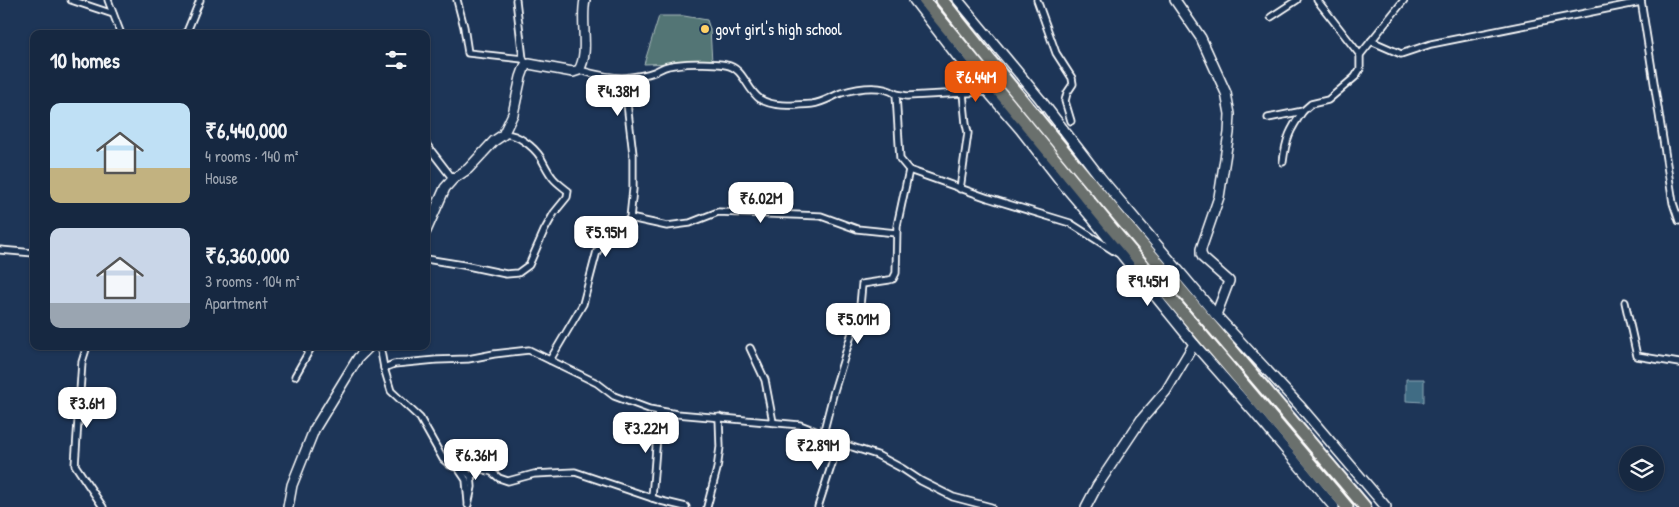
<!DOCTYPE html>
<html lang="en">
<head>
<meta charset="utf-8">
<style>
	:root { --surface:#162841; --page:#1f3048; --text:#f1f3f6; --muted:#9ea6b1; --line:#35445a; --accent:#ea580c }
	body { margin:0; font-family:"Patrick Hand",sans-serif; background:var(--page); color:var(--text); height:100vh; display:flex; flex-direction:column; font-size:19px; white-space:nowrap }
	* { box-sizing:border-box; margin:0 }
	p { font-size:16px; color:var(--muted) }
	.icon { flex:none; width:28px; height:28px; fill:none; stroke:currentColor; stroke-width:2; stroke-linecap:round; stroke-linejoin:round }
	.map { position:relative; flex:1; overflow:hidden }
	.drawer { position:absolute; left:30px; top:30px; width:400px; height:320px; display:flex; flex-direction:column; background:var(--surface); border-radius:10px; box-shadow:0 1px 4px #0004,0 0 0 1px var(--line) }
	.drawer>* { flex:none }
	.fabs { position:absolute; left:1619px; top:446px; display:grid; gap:10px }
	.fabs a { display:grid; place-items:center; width:45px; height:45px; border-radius:50%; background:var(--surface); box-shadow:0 1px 4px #0004,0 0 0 1px var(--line); font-size:25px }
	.price { position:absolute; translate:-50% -42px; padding:0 11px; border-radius:10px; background:#fff; color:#222; font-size:16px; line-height:32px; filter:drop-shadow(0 1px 2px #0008) }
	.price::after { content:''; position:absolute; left:50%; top:30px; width:15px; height:11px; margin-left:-8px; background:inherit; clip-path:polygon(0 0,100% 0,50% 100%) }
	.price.active { background:var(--accent); color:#fff }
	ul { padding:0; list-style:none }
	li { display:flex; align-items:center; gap:15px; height:125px; padding:0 20px }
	li span { display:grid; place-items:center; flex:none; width:140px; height:100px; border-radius:10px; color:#555 }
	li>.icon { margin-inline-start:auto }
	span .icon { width:60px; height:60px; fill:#fffc; stroke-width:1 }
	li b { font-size:21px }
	h2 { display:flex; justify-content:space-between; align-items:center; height:60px; padding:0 20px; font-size:21px }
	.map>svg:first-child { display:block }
	.green { fill:#537574; stroke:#a9baba }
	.water { fill:#406c84; stroke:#8ca7b5 }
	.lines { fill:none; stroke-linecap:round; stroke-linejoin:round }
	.street-casing { stroke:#fff; stroke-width:9 }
	.secondary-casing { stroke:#fff; stroke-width:12 }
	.highway-casing { stroke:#fff; stroke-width:15 }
	.street { stroke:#1d3557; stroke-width:5.5 }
	.secondary { stroke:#1d3557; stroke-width:9 }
	.highway { stroke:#6b706d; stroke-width:11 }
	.poi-dot { fill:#ffd166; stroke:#1d3557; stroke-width:2 }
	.labels { text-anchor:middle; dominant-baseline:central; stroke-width:4; stroke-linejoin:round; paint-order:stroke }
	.poi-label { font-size:16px; fill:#fff; stroke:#1d3557; text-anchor:start }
</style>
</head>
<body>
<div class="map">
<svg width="1679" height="507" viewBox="0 0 1679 507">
	<rect width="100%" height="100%" fill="#1d3557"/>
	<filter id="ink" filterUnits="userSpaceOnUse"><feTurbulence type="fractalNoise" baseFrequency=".02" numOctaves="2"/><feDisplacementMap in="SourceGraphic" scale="10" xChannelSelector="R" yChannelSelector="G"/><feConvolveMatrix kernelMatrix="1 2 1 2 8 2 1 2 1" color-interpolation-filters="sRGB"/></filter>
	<g filter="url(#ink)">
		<polygon class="green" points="659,16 684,16 707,20 710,29 712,62 644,64"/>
		<polygon class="water" points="1406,379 1424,379 1424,402 1406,401"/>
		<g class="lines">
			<g class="street-casing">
				<g id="street">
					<polyline points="71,0 113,14"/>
					<polyline points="108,0 121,34"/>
					<polyline points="457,0 464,27 468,53 523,59"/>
					<polyline points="516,0 523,59 525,62"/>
					<polyline points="1037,0 1056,53 1072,78 1073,84 1067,93 1065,101 1071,121"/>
					<polyline points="1317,0 1360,55"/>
					<polyline points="1641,0 1673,203 1679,221"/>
					<polyline points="1271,17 1297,0"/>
					<polyline points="186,34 200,0"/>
					<polyline points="1371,41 1401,54 1431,44 1641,2"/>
					<path d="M579,70C593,74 609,78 624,78C633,77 646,75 654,72C659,70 663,67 668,66C680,63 713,62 726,65C744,68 746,89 760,99C774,108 796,105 812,104C822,103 831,97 841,93C858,88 881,84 896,94L900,159L909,170L988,198L1070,223L1117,253"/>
					<polyline points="963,93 988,92"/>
					<polyline points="896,94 907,96 963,93 966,124 968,133 960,189"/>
					<polyline points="1268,118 1303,111 1311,104 1328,100 1355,77 1360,69 1360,55 1404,0"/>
					<polyline points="426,144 453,179"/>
					<path d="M1283,162C1286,138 1290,130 1303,111"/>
					<polyline points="630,218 667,226 690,223 718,212 821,216 857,229 896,233"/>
					<polyline points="0,250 34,253"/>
					<path d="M426,259L463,265L506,274L518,273L529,265L544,231L554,213L567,197L568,191C563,187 557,183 553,178C548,172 545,165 541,158C534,147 516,132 503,135"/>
					<polyline points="1625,302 1637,356 1679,363"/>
					<polyline points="87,346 82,362 75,465 103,507"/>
					<polyline points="380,346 384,368 391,391 420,418 443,459 450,465 464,470 471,476 472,487 468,505"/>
					<polyline points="750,348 765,380 773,422"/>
					<polyline points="550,360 583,304 597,251 630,218 633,189 633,154 624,78"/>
					<polyline points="384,368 394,364 436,360 468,359 494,354 529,350 597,383 614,396 649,409 677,414 800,425 823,434 843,444 877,455 903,469 921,481 953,497 991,507"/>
					<polyline points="295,376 312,346"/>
					<polyline points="823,434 834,391 860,306 862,284 889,280 893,279 896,273 897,226 909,170"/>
					<polyline points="460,471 466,480 468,502"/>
					<polyline points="471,476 481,469 492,472 499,478 508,481 534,474 575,472 661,501 686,507"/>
					<polyline points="652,498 659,411"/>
					<polyline points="707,507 717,469 720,447 719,417"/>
					<polyline points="818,507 839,442"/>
				</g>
			</g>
			<g class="secondary-casing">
				<g id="secondary">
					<polyline points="914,0 957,56 1020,129 1062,183 1091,217 1194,344 1253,411 1334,507"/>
					<polyline points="958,0 1040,99 1100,177 1216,315 1299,405 1386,507"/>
					<polyline points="1175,0 1201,38 1226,93 1230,114 1229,133 1219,197 1201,249 1201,254 1203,258 1229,281 1216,315"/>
					<path d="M426,231L445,188L453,179L468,169L494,141L503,135L513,114L521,77L525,66L529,64L573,72L579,70C590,52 580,22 585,0"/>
					<polyline points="288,507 292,485 314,430 358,358 370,346"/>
					<polyline points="1086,507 1097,486 1141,420 1166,391 1194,344"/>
				</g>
			</g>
			<g class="highway-casing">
				<g id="highway">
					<polyline points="924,0 1108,224 1347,507"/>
					<path d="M942,0C1078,173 1223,338 1365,507"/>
				</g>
			</g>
			<use href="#street" class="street"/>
			<use href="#secondary" class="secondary"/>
			<use href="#highway" class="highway"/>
		</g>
	</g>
	<circle class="poi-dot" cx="705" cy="29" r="5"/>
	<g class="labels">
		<g class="poi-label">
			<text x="715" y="29">govt girl's high school</text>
		</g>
	</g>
</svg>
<div class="fabs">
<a><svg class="icon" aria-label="layers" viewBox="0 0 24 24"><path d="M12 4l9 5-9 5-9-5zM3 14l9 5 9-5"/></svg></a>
</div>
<b class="price active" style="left:976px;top:103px">₹6.44M</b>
<b class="price" style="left:618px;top:117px">₹4.38M</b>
<b class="price" style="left:761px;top:224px">₹6.02M</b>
<b class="price" style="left:606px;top:258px">₹5.95M</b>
<b class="price" style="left:1148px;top:307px">₹9.45M</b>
<b class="price" style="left:858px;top:345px">₹5.01M</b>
<b class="price" style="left:87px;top:429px">₹3.6M</b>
<b class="price" style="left:646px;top:454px">₹3.22M</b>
<b class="price" style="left:818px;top:471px">₹2.89M</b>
<b class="price" style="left:476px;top:481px">₹6.36M</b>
<section class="drawer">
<h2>10 homes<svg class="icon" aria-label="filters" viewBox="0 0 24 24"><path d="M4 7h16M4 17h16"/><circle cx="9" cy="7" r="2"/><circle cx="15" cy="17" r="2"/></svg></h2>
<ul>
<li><span style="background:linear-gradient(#bfe0f5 65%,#c2b280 0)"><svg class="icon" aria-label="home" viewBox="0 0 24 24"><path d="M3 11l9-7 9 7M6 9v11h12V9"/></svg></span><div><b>₹6,440,000</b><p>4 rooms · 140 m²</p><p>House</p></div></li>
<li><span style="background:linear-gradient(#c9d6e8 75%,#9aa5b1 0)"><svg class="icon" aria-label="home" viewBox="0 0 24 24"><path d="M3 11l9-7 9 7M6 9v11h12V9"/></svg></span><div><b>₹6,360,000</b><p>3 rooms · 104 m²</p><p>Apartment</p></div></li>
</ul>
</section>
</div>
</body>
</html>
